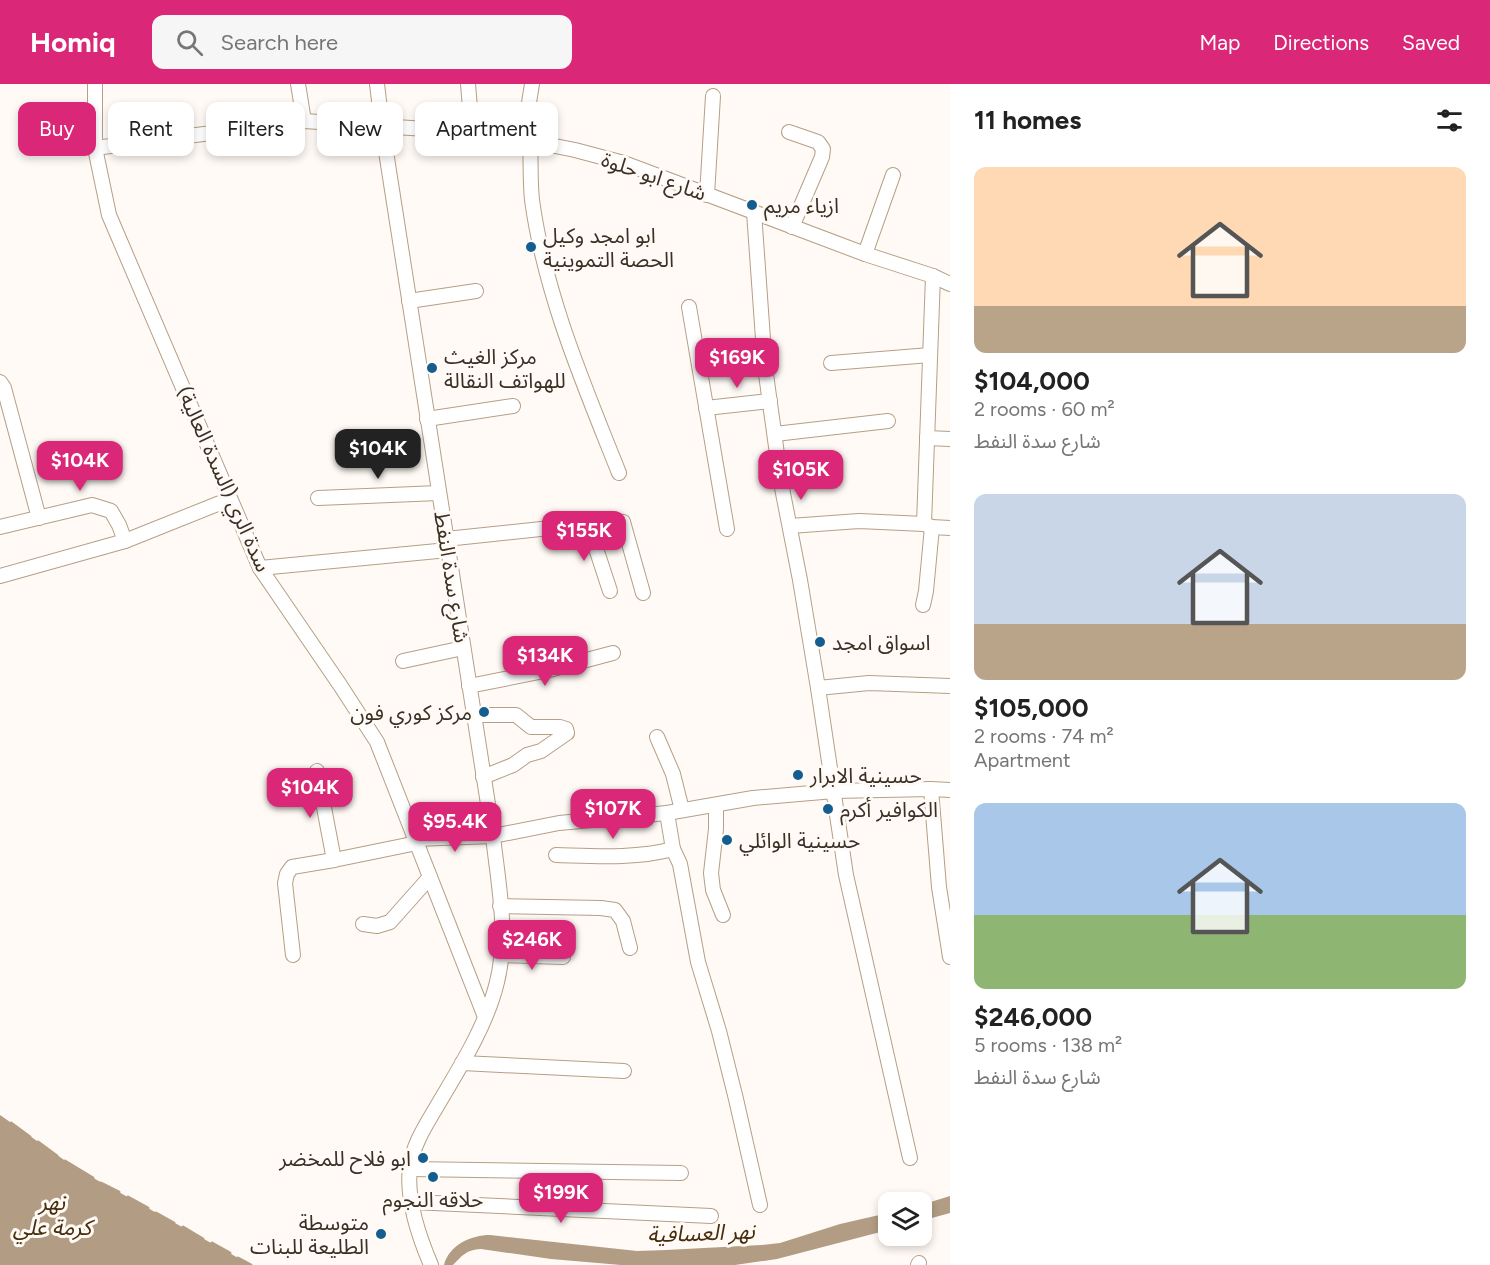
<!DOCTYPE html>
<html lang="en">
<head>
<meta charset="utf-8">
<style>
	:root { --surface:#fff; --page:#f6f6f6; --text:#222; --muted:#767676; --accent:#db2777 }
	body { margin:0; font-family:Figtree,"Noto Sans Arabic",sans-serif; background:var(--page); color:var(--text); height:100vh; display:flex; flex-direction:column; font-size:22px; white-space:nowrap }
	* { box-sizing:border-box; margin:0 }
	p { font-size:20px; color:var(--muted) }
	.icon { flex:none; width:33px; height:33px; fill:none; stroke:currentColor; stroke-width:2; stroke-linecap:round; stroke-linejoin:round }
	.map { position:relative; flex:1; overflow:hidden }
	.side { display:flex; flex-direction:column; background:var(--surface); width:540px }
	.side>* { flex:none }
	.banner { position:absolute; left:18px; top:18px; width:570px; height:54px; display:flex; gap:12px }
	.tools { position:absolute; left:878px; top:1108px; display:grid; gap:12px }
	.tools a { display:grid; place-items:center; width:54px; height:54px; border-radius:12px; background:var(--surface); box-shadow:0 3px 9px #0003; font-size:30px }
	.price { position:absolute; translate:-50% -51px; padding:0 14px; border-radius:12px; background:var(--accent); color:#fff; font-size:20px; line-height:39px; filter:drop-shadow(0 2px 3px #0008) }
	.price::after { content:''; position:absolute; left:50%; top:36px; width:18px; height:14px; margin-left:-9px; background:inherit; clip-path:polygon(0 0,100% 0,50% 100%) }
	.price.on { background:#222; color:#fff }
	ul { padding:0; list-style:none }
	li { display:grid; align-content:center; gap:12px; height:318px; padding:0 24px }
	li span { display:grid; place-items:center; height:186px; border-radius:12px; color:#555 }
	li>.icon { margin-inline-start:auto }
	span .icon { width:108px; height:108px; fill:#fffc; stroke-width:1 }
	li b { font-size:26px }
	h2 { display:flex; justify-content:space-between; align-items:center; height:72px; padding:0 24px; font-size:26px }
	.tag { padding:0 21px; border-radius:12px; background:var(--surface); box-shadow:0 3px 9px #0003; font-size:21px; line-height:54px }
	.tag.on { background:var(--accent); color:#fff }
	header { display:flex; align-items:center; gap:36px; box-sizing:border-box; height:84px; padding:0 30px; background:var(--accent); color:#fff }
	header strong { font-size:28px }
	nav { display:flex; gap:33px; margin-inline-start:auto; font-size:21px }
	.search { width:420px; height:54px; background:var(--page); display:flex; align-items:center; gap:15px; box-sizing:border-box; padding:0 21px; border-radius:12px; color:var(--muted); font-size:22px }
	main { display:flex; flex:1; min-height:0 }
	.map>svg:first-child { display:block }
	.water { fill:#b29d84 }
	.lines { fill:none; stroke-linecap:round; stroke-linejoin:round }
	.stream { stroke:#b29d84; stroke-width:3 }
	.minor-casing { stroke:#b59f86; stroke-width:16 }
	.minor { stroke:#fff; stroke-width:14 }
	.poi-dot { fill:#145d90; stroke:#fffaf5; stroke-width:2 }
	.labels { text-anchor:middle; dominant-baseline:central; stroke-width:6; stroke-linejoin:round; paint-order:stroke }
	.street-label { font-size:21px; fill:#393026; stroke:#fffaf5 }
	.poi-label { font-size:21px; fill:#393026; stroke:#fffaf5; text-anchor:start }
	.water-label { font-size:22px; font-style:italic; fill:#452d0c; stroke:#fffaf5 }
</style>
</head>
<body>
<header>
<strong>Homiq</strong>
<div class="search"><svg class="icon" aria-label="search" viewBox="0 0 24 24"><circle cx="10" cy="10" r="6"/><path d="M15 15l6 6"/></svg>Search here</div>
<nav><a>Map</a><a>Directions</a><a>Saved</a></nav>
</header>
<main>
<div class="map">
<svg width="950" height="1181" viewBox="0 0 950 1181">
	<rect width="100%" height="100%" fill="#fffaf5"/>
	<g class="water">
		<polygon points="0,1031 77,1085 251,1181 0,1181"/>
		<polygon points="950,1112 950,1129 921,1137 921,1121"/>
		<path d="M888,1129V1146L777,1175L735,1181H621L551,1175L481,1165C466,1166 463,1171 453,1181H444C449,1161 471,1151 490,1151L637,1167L666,1166L761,1161L780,1159L840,1140Z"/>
	</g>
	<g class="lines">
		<g class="stream">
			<polyline points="11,1039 30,1053"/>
			<polyline points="38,1058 57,1072"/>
			<polyline points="65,1077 93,1094"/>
			<polyline points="101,1099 119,1108"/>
			<polyline points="128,1113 148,1124"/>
			<polyline points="156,1129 174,1139"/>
			<polyline points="183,1143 203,1155"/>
			<polyline points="212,1159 230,1169"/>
			<polyline points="238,1174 251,1181"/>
		</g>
		<g class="minor-casing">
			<g id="minor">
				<polyline points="95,0 95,64 109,131 260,484 340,601 377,658 485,933"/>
				<polyline points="298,0 304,37"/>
				<path d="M377,0L382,42L493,752C498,799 509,850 497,898C487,940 462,980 440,1017C428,1038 413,1059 410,1083C406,1114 419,1153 431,1181"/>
				<polyline points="468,0 472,48"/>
				<polyline points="789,48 818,58 823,65 822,73 792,143"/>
				<polyline points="523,56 532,0"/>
				<path d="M530,57C531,76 530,97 532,116C545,211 584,301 619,389"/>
				<polyline points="95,64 304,37 472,48 530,57 575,66 624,79 865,170 933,192 950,200"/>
				<polyline points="707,111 713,12"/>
				<polyline points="754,128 765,283 781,399 800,496 818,604 846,791 910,1074"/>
				<polyline points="865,170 893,91"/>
				<polyline points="409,217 476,207"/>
				<polyline points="689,223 727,445"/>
				<polyline points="831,279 930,271"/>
				<polyline points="0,298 4,304 39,434"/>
				<polyline points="706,324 770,317"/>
				<polyline points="427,335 513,322"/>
				<polyline points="775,350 888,337"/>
				<polyline points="927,354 950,355"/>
				<polyline points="318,414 439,409"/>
				<polyline points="588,440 610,507"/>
				<polyline points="924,440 933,192"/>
				<polyline points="790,442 859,437 924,440 932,443 950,444"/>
				<polyline points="0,443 92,421 111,427 119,441 125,457"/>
				<polyline points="446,455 616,437 623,438 643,509"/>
				<polyline points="260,484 448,466"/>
				<polyline points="0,492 125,457 230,415"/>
				<polyline points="923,521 926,507 932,443"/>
				<polyline points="403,577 463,564"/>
				<polyline points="469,602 549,586 613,569"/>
				<polyline points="818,604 869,599 950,602"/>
				<polyline points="474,631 516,631 531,643 560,643 566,645 567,649 541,667 527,671 513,681 483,693"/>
				<polyline points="657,653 673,690 682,726"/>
				<polyline points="317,687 334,776"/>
				<polyline points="931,705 939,803 950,873"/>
				<polyline points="716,721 716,745 711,789 713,806 723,831"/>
				<polyline points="667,729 673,765 680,780 698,878 719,947 736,1015 760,1121"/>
				<polyline points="415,755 493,752 559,739 667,729 753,714 834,707 931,705 950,706"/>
				<path d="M556,771C594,772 636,775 673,765"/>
				<polyline points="500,822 601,824 615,826 623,837 630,864"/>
				<polyline points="363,840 377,842 390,838 430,793"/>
				<polyline points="293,871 285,799 287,790 292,783 334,776 417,759"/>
				<polyline points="502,871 563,873"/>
				<polyline points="462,979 624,987"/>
				<polyline points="410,1085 681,1089"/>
				<polyline points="412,1118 711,1132"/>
				<polyline points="918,1181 919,1179"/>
			</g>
		</g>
		<use href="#minor" class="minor"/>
	</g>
	<g class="poi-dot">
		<circle cx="752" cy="121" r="6"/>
		<circle cx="531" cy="163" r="6"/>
		<circle cx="432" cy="284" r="6"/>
		<circle cx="820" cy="558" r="6"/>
		<circle cx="484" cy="628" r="6"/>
		<circle cx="798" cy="691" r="6"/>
		<circle cx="828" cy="725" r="6"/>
		<circle cx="727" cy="756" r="6"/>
		<circle cx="423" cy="1074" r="6"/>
		<circle cx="433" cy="1093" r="6"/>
		<circle cx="381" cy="1150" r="6"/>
	</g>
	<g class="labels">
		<g class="street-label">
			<text transform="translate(654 92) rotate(19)">شارع ابو حلوة</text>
			<text transform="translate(224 395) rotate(66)">سدة الري (السدة العالية)</text>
			<text transform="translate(452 493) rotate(81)">شارع سدة النفط</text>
		</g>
		<g class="poi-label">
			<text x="764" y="121">ازياء مريم</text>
			<text x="543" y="151">ابو امجد وكيل<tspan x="543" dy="24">الحصة التموينية</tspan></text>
			<text x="444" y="272">مركز الغيث<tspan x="444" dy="24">للهواتف النقالة</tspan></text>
			<text x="832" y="558">اسواق امجد</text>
			<text x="472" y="628" text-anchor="end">مركز كوري فون</text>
			<text x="810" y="691">حسينية الابرار</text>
			<text x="840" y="725">الكوافير أكرم</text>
			<text x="739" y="756">حسينية الوائلي</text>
			<text x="411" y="1074" text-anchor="end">ابو فلاح للمخضر</text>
			<text x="433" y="1115" text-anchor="middle">حلاقه النجوم</text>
			<text x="369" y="1138" text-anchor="end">متوسطة<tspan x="369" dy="24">الطليعة للبنات</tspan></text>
		</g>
		<g class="water-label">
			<text x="52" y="1118">نهر<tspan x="52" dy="25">كرمة علي</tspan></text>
			<text transform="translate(701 1149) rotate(-2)">نهر العسافية</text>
		</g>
	</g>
</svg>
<div class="tools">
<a><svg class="icon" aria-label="layers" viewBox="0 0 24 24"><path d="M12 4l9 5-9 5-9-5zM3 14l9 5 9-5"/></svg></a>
</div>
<b class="price" style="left:737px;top:305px">$169K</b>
<b class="price on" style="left:378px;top:396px">$104K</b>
<b class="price" style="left:80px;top:408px">$104K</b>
<b class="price" style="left:801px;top:417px">$105K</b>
<b class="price" style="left:584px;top:478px">$155K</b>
<b class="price" style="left:545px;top:603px">$134K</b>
<b class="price" style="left:310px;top:735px">$104K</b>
<b class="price" style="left:613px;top:756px">$107K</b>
<b class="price" style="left:455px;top:769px">$95.4K</b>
<b class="price" style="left:532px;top:887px">$246K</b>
<b class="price" style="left:561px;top:1140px">$199K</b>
<div class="banner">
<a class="tag on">Buy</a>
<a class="tag">Rent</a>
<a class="tag">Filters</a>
<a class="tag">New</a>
<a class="tag">Apartment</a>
</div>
</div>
<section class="side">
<h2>11 homes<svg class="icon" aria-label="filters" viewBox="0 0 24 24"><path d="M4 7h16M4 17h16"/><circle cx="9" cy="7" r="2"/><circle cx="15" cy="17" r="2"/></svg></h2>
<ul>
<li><span style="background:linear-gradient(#ffd9b3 75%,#b9a48a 0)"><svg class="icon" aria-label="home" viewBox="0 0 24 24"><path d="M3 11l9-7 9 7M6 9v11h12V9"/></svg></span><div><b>$104,000</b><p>2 rooms · 60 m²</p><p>شارع سدة النفط</p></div></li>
<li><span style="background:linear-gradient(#c9d6e8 70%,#b9a48a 0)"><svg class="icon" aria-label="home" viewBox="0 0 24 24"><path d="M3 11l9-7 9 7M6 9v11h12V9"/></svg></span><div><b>$105,000</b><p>2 rooms · 74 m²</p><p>Apartment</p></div></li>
<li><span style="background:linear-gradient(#a9c7e8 60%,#8fb573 0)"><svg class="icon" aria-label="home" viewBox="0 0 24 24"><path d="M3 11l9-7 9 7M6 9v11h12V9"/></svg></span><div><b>$246,000</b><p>5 rooms · 138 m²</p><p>شارع سدة النفط</p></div></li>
</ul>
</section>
</main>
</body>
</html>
